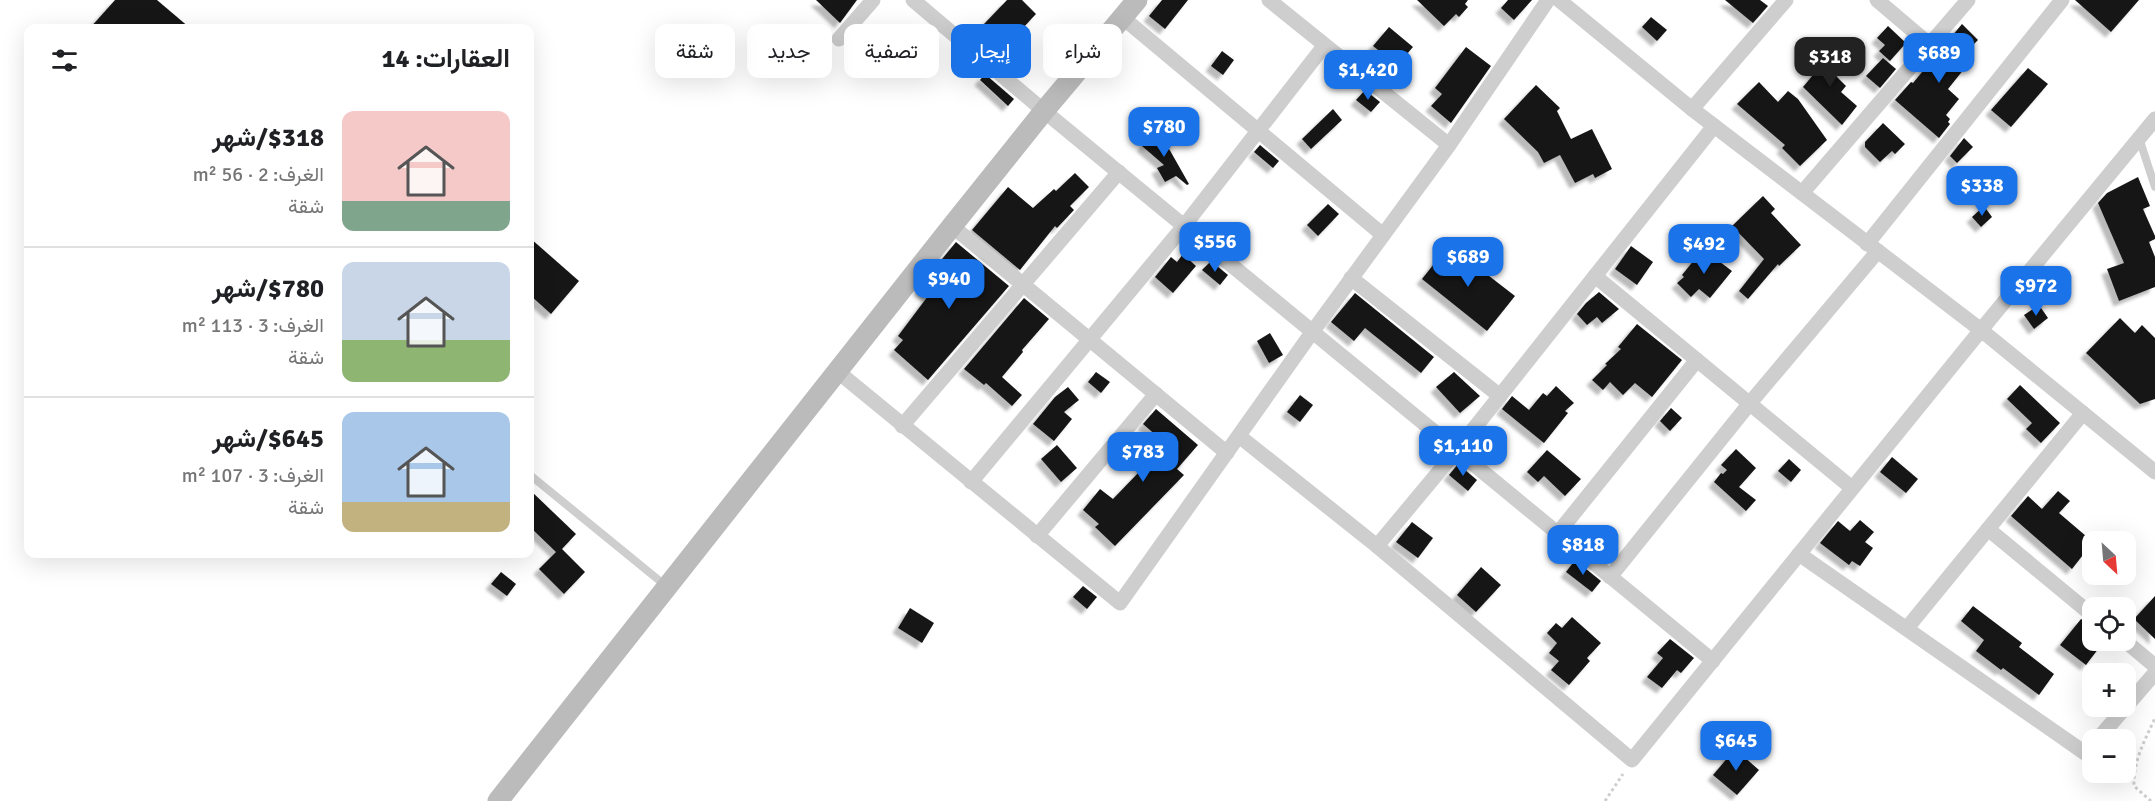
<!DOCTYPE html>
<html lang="ar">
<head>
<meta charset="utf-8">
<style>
	:root { --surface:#fff; --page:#f6f6f6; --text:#202124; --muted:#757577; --line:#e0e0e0; --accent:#1a73e8 }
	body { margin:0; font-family:Signika,Vazirmatn,sans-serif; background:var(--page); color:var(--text); direction:rtl; height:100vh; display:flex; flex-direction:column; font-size:22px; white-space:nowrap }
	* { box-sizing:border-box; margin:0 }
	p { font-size:20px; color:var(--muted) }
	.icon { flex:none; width:33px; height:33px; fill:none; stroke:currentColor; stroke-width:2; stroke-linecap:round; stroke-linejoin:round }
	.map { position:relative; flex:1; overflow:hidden; direction:ltr }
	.panel { position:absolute; left:24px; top:24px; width:510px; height:534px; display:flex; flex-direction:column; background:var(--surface); border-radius:12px; box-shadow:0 6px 24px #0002; direction:rtl }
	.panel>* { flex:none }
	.banner { position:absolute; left:552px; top:24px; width:570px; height:54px; direction:rtl; display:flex; gap:12px }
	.needle { width:39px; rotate:154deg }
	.buttons { position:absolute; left:2082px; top:531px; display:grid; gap:12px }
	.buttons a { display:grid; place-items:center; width:54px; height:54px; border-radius:12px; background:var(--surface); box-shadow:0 6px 24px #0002; font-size:30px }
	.price { position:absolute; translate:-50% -51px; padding:0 14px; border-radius:12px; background:var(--accent); color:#fff; font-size:20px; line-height:39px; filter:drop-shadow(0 2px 3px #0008) }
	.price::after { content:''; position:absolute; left:50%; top:36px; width:18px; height:14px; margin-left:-9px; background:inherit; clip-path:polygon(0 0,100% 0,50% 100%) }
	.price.on { background:#222; color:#fff }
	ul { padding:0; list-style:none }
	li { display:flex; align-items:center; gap:18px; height:150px; padding:0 24px }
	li+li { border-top:2px solid var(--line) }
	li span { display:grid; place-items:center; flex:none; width:168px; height:120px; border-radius:12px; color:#555 }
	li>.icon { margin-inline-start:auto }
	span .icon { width:72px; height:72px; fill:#fffc; stroke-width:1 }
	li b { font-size:26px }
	h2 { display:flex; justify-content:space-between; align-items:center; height:72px; padding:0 24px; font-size:26px }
	.chip { padding:0 21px; border-radius:12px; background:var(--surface); box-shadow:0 6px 24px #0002; font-size:21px; line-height:54px }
	.chip.on { background:var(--accent); color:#fff }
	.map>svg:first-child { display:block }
	.building { fill:#181818; filter:url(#shadow) }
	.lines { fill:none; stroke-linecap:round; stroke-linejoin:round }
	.path { stroke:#cecece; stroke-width:3; stroke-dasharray:3 3; stroke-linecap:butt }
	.service { stroke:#cecece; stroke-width:8 }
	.minor { stroke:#cecece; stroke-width:15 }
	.secondary { stroke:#bbb; stroke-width:21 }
</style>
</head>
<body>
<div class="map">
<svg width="2155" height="801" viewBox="0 0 2155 801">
	<defs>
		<filter id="shadow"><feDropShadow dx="-5.5" dy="5.5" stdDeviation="1.5" flood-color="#0004"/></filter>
	</defs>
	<rect width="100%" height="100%" fill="#fff"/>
	<g class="building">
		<polygon points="115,0 157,0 190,28 90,28"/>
		<polygon points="816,0 857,0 840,23"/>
		<polygon points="1007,0 1022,0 1036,14 1007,45 984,24"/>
		<polygon points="1162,0 1188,0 1165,29 1149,16"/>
		<polygon points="1417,0 1468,0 1465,4 1468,7 1459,17 1456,14 1444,26"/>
		<polygon points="1508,0 1532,0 1514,20 1501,8"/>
		<polygon points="1725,0 1760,0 1768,6 1753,23"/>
		<polygon points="2075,0 2139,0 2111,32"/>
		<polygon points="1651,17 1667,30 1657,41 1642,27"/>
		<polygon points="1962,24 1978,40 1965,53 1972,59 1948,89 1959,99 1946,115 1950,119 1948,122 1950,124 1939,138 1895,100 1911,82 1913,83"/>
		<polygon points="1888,26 1906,43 1890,61 1879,51 1885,45 1877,38"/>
		<polygon points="1389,27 1413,47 1388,76 1369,60 1378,50 1373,46"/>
		<polygon points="1466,47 1491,66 1451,123 1431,106 1442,94 1435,88"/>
		<polygon points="1826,49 1839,61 1830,70 1846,86 1841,92 1857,106 1842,125 1803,87 1818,69 1812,63"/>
		<polygon points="1222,51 1234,60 1223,75 1211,66"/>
		<polygon points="1883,58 1896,69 1880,88 1866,76"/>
		<polygon points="2028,68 2048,84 2011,127 1991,110"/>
		<polygon points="985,74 1014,99 1008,106 980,80"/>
		<polygon points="1759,82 1778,102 1788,91 1798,99 1827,140 1800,166 1782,148 1785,145 1737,104"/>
		<polygon points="1536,85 1560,108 1557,111 1571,139 1592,129 1612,169 1595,178 1593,174 1575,183 1560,155 1544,163 1538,152 1504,119"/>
		<polygon points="1365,90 1380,102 1371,112 1356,100"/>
		<polygon points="1333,109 1342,120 1311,149 1302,139"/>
		<polygon points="1883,123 1905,144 1895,154 1892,151 1880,162 1865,147 1865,142"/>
		<polygon points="1155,131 1170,144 1168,147 1189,184 1187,185 1176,176 1165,182 1157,168 1164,165 1142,146"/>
		<polygon points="1964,138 1973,147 1957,163 1950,156"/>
		<polygon points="1260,145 1279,161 1273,168 1254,152"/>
		<polygon points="1075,173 1089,187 1070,206 1074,210 1057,228 1055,226 1020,270 972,230 1008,187 1033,208 1054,189 1056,191"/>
		<polygon points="2138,177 2150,206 2143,209 2155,236 2155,239 2149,242 2155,257 2155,287 2119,301 2107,269 2124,263 2098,203 2107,193"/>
		<polygon points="1763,196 1775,209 1771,213 1801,245 1779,266 1778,264 1748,299 1739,291 1764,259 1732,226"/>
		<polygon points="1328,204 1339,214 1318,236 1307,225"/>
		<polygon points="1984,206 1992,217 1981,227 1972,217"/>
		<polygon points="530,238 579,281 551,314 530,295"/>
		<polygon points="956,242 1009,286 928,380 894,350 903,340 898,336 928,296 920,289 941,267 938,264"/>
		<polygon points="1449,245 1515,296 1487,331 1422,279"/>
		<polygon points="1631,246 1653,262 1637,285 1615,269"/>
		<polygon points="1703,249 1732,271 1710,298 1699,289 1691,297 1677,283 1684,277 1682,275"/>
		<polygon points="1183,254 1196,266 1173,293 1155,277 1171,257 1177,262"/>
		<polygon points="1211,261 1228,275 1220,285 1202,270"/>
		<polygon points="1599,292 1619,309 1602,323 1597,317 1587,325 1577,314 1586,303"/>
		<polygon points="1355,293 1434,357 1421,373 1365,328 1354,341 1331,322"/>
		<polygon points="1024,298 1049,319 1022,350 1023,352 1002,377 1022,395 1012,406 986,383 984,385 964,369"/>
		<polygon points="2039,305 2048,318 2034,329 2024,315"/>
		<polygon points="2120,318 2135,333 2142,325 2155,338 2155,399 2140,404 2086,353"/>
		<polygon points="1637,324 1682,360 1652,397 1635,383 1623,395 1610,382 1603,390 1592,380 1607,365 1605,364 1621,349 1618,347"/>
		<polygon points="1270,333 1283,355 1269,363 1257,341"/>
		<polygon points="1096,372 1110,382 1101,393 1088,382"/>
		<polygon points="1454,372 1480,396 1460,413 1436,387"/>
		<polygon points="2020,385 2060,423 2041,443 2026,429 2032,423 2007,399"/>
		<polygon points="1556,386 1574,403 1565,411 1568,413 1544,443 1502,409 1512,396 1529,410 1543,393 1547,396"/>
		<polygon points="1068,387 1079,400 1064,412 1072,419 1054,441 1033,424 1055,397"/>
		<polygon points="1300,395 1313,405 1300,422 1287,412"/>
		<polygon points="1671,408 1682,418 1670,431 1660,421"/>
		<polygon points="1156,409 1198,445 1177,469 1184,475 1115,546 1095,527 1099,524 1083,510 1100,489 1113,499 1166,444 1143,424"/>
		<polygon points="1057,445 1077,468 1061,482 1041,459"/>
		<polygon points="1736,449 1756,468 1739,487 1756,500 1746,511 1714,482 1721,473 1723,474 1727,470 1721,465"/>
		<polygon points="1547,450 1581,479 1565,496 1544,476 1538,482 1527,472"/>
		<polygon points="1892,457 1918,479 1906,493 1880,472"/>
		<polygon points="1789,459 1801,470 1791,482 1778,471"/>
		<polygon points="1458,464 1477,480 1468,491 1449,475"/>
		<polygon points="530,490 576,534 562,549 585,572 564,594 539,569 556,552 530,527"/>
		<polygon points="2058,491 2070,501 2059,513 2093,542 2072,569 2011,516 2028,496 2042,509"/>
		<polygon points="1860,520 1874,532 1865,542 1873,548 1860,566 1852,561 1849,565 1820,543 1838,521 1850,531"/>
		<polygon points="1412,522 1433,538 1418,558 1396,542"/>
		<polygon points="1575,560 1601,581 1592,592 1566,572"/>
		<polygon points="1481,567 1501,585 1476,612 1457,595"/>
		<polygon points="501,572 516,584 507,596 491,584"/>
		<polygon points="1083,586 1097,597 1087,609 1073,597"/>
		<polygon points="2155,596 2155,639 2134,619"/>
		<polygon points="1973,606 2022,643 2019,647 2054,674 2039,695 2003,668 2001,670 1976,651 1984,640 1961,621"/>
		<polygon points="910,608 934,623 922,643 898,628"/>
		<polygon points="1572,617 1601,643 1587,658 1590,661 1569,685 1551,670 1559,661 1549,653 1557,643 1547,633 1556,623 1562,628"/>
		<polygon points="2081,619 2092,624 2092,640 2105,640 2086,665 2060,645"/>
		<polygon points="1670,639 1694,658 1681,673 1677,670 1662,688 1647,677 1663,658 1657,653"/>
		<polygon points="1735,749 1759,770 1737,795 1713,775"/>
	</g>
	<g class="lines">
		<g class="path">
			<polyline points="1605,801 1623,774"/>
			<path d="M2151,801L2134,786C2133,761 2145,740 2155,718"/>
		</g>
		<g class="service">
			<polyline points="2139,138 2155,187"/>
			<polyline points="530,475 666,586"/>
		</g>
		<g class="minor">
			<polyline points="913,0 1044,111 1713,661"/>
			<polyline points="1269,0 1449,145"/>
			<polyline points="1559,0 1692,109 1981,330 2155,472"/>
			<polyline points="1877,0 1930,45"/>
			<polyline points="1122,17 1383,235"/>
			<polyline points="839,39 873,0"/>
			<polyline points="1692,109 1786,0"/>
			<polyline points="1802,193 1968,0"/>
			<polyline points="952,226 1227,453"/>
			<polyline points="1867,244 2062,0"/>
			<polyline points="1595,276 1852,488"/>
			<polyline points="1351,278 1500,396"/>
			<polyline points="837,371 1120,603 1313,331 1449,145 1548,0"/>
			<polyline points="902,426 1119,172"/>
			<polyline points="1239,436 1377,546 1632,760 1981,330 2155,119"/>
			<polyline points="971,482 1184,226 1324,46"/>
			<polyline points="1988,529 2092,615"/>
			<polyline points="1558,533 1697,360"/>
			<polyline points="1037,536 1156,394"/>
			<polyline points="1377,546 1457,450 1714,126"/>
			<polyline points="1799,554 2085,753 2092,744"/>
			<polyline points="1610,577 1750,403 1878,251"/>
			<polyline points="1907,628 2083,413"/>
			<polyline points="2124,640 2155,666"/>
			<polyline points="2097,740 2155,673"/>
		</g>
		<polyline class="secondary" points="498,801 952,226 1044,111 1137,0"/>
	</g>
</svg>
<div class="buttons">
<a><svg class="needle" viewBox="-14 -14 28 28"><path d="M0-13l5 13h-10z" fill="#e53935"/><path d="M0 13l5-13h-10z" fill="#757577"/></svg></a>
<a><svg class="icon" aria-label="locate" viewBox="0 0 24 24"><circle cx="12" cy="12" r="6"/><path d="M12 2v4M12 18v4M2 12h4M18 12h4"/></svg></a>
<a>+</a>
<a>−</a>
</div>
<b class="price" style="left:1939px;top:84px">$689</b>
<b class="price on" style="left:1830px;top:88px">$318</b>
<b class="price" style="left:1368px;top:101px">$1,420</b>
<b class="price" style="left:1164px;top:158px">$780</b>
<b class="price" style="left:1982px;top:217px">$338</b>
<b class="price" style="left:1215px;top:273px">$556</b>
<b class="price" style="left:1704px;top:275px">$492</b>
<b class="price" style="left:1468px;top:288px">$689</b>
<b class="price" style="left:949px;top:310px">$940</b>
<b class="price" style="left:2036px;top:317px">$972</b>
<b class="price" style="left:1463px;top:477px">$1,110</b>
<b class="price" style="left:1143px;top:483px">$783</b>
<b class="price" style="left:1583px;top:576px">$818</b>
<b class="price" style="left:1736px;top:772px">$645</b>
<div class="banner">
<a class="chip">شراء</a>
<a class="chip on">إيجار</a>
<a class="chip">تصفية</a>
<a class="chip">جديد</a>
<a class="chip">شقة</a>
</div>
<section class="panel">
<h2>العقارات: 14<svg class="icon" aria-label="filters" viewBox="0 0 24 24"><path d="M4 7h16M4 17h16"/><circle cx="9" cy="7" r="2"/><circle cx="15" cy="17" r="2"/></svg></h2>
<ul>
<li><span style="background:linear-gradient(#f6c9c9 75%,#7fa58c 0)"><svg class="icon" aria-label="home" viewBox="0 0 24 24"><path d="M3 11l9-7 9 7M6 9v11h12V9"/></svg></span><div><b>$318/شهر</b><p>الغرف: 2 · 56 m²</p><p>شقة</p></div></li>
<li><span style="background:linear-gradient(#c9d6e8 65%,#8fb573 0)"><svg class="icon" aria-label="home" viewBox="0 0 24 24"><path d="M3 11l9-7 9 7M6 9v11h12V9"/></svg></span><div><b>$780/شهر</b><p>الغرف: 3 · 113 m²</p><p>شقة</p></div></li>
<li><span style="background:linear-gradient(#a9c7e8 75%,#c2b280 0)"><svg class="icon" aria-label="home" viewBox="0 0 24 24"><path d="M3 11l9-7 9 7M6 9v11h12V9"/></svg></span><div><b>$645/شهر</b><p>الغرف: 3 · 107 m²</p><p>شقة</p></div></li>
</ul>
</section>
</div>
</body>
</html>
